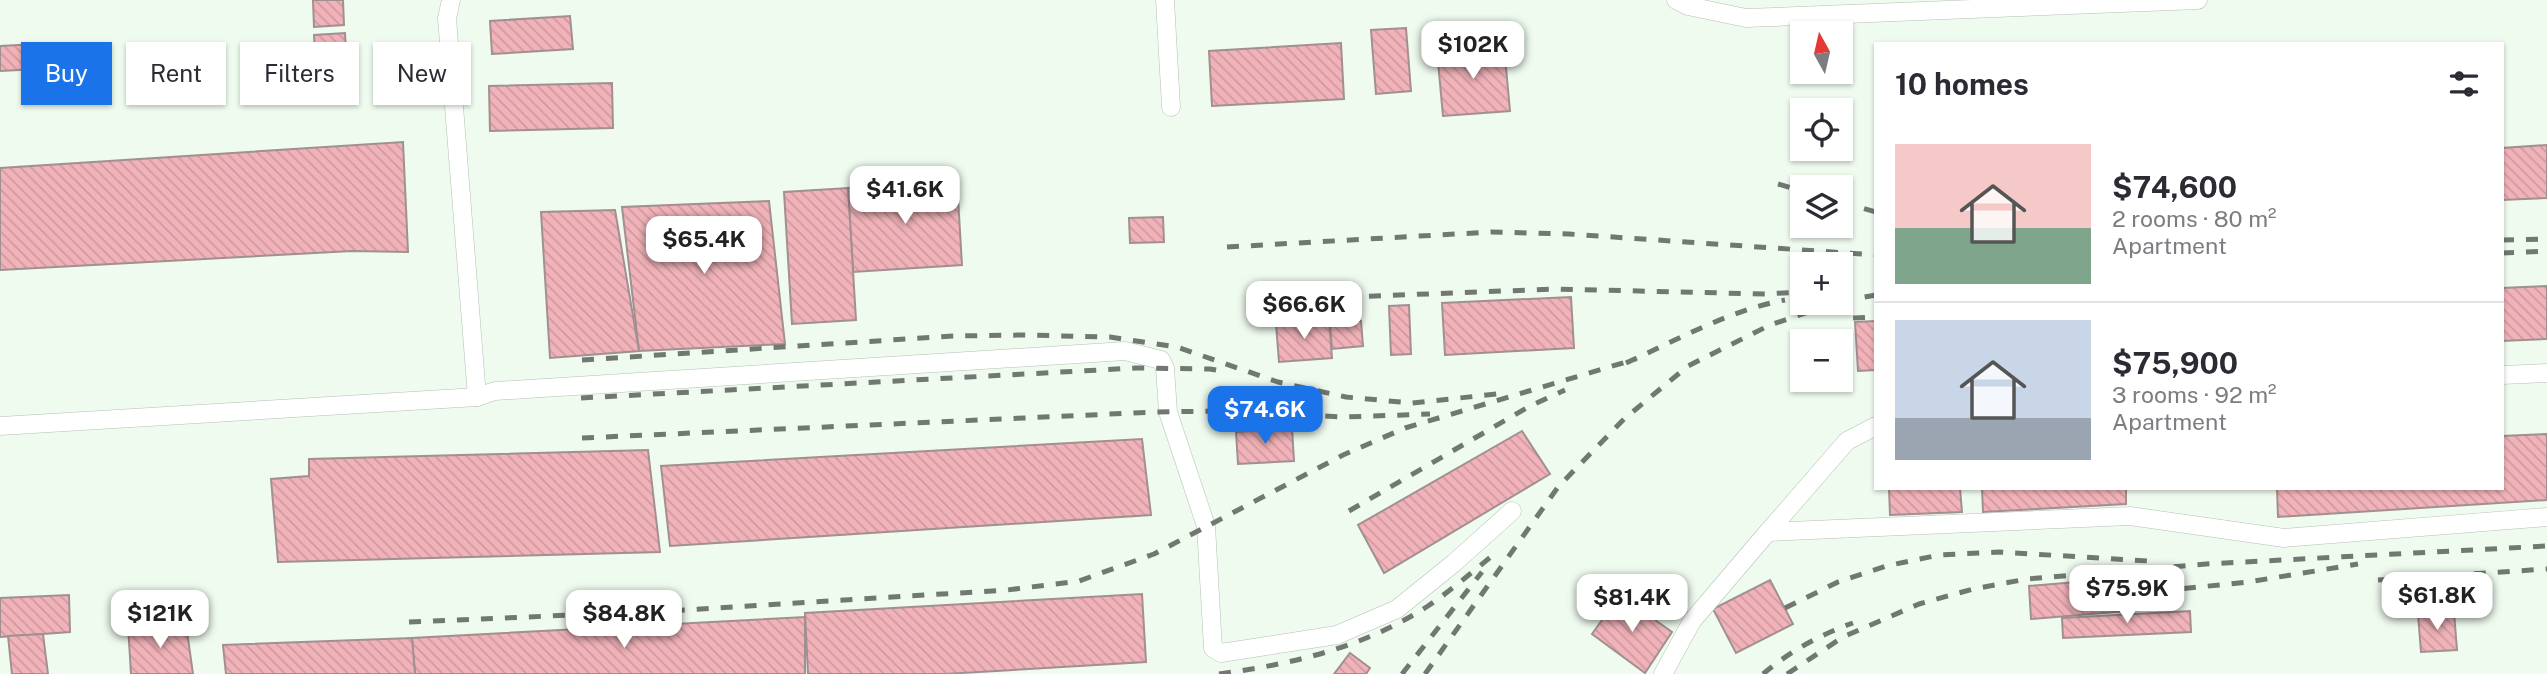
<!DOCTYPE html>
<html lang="en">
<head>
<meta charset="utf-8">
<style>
	:root { --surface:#fff; --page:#f2f2f3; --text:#2b2b33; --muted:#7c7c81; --line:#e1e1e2; --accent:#1a73e8 }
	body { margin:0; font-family:"Public Sans",sans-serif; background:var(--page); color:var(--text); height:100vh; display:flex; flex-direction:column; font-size:26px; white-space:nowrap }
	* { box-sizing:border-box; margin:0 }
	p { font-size:23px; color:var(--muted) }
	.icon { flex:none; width:38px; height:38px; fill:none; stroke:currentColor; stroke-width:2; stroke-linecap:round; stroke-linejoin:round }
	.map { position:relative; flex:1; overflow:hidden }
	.drawer { position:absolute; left:1874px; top:42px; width:630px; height:448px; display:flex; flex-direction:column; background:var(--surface); border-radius:0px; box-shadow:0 2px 5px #0004 }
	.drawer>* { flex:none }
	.guide { position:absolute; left:21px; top:42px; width:665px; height:63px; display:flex; gap:14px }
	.needle { width:46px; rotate:352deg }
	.buttons { position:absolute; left:1790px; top:21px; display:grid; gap:14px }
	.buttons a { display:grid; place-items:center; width:63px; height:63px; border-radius:0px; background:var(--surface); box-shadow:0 2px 5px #0004; font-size:35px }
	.price { position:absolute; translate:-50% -60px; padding:0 16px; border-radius:14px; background:#fff; color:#222; font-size:23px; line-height:46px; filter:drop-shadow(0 2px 4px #0008) }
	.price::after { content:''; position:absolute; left:50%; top:42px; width:21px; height:16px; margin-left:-10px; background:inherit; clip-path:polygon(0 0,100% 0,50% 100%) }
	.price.current { background:var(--accent); color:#fff }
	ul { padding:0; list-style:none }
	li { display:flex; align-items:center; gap:21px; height:175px; padding:0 21px }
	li+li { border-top:2px solid var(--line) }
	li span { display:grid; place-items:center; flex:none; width:196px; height:140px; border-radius:0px; color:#555 }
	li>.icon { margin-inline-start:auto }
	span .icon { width:84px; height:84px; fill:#fffc; stroke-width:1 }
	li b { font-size:30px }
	h2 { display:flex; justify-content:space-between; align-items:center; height:84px; padding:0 21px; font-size:30px }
	.tag { padding:0 24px; border-radius:0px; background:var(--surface); box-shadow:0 2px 5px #0004; font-size:24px; line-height:63px }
	.tag.current { background:var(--accent); color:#fff }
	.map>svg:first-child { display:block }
	.building { fill:url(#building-back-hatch); stroke:#a18f91; stroke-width:2 }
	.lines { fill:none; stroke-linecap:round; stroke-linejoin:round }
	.minor-casing { stroke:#b4c0b4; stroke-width:19 }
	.minor { stroke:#fff; stroke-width:18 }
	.rail { stroke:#717871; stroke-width:5; stroke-dasharray:12 12; stroke-linecap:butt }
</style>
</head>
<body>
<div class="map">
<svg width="2547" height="674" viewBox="0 0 2547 674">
	<defs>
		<pattern id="building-back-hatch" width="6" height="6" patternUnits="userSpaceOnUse" patternTransform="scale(1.75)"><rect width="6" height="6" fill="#f1b3b9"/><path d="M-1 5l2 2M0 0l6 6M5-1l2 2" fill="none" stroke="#cf9a9f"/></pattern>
	</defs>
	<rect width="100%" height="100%" fill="#effbef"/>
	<g class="building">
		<polygon points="313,0 343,0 344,25 314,27"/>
		<polygon points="570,16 573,49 492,54 490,21"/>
		<polygon points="1406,28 1411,91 1376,94 1371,30"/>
		<polygon points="345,33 347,70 316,71 314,35"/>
		<polygon points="55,43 57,68 0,71 0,46"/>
		<polygon points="1341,43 1344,99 1212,106 1209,51"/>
		<polygon points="1504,46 1510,111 1443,116 1437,51"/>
		<polygon points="612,83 613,128 490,131 489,86"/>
		<polygon points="403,142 408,252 352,251 0,270 0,168"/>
		<polygon points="2547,145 2547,198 2502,200 2502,148"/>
		<polygon points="957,181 962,265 853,272 848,188"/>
		<polygon points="848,188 856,320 792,324 784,192"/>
		<polygon points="769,201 785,344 639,351 622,207"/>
		<polygon points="615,210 639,351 550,358 541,212"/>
		<polygon points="1163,217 1164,242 1130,243 1129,218"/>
		<polygon points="2547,286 2547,339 2502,341 2502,288"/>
		<polygon points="1571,297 1574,348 1445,355 1442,303"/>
		<polygon points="1409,305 1411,354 1391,355 1389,306"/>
		<polygon points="1329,320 1332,358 1279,362 1276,324"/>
		<polygon points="1361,321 1363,346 1332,349 1330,323"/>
		<polygon points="1876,321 1876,370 1858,371 1855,322"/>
		<polygon points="1292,428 1294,461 1238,464 1236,432"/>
		<polygon points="1522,431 1550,474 1384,573 1358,525"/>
		<polygon points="2547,434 2547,500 2278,517 2277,488 2502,488 2502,436"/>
		<polygon points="1142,439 1151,515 670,546 661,466"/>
		<polygon points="648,450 660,552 278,562 271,479 309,476 309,459"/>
		<polygon points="1889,488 1960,488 1962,512 1890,515"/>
		<polygon points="1982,488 2126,488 2126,504 1983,512"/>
		<polygon points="2159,575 2162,608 2031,619 2029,586"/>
		<polygon points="1770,580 1793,624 1736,653 1713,609"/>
		<polygon points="1142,594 1146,662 945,674 808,674 805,613"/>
		<polygon points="69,595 70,632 0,637 0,598"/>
		<polygon points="1620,595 1672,632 1645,673 1592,634"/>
		<polygon points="2190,611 2191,632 2063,638 2062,618"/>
		<polygon points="2454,612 2457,650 2421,652 2418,614"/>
		<polygon points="805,617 805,674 415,674 412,638"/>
		<polygon points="186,624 193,674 131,674 128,625"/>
		<polygon points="43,634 48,674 12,674 8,636"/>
		<polygon points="412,638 415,674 226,674 223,645"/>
		<polygon points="1350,653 1370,668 1366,674 1334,674"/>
	</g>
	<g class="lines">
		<g class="minor-casing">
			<g id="minor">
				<polyline points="451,0 447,18 477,397"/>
				<polyline points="1165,0 1171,107"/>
				<polyline points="1676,0 1688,6 1746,18 2198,0"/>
				<polyline points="2502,375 2547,373"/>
				<polyline points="0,426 477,397 495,391 1125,351 1161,360 1165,368 1168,412 1206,526 1213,648 1221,653 1337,635 1397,609 1454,563 1512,511"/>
				<polyline points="1768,532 2130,516 2284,538 2547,517"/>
				<polyline points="1663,674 1692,621 1761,540 1847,441 1876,426"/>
			</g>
		</g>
		<use href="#minor" class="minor"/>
		<g class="rail">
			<polyline points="1778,184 1802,191"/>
			<polyline points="1841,202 1876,212"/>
			<polyline points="2502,240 2547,239"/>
			<polyline points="1227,247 1491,232 1569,234 1876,255"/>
			<polyline points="2502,253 2547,251"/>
			<polyline points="1297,299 1555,289 1765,294 1802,292"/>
			<polyline points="1841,301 1876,295"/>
			<polyline points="1853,318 1876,317"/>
			<polyline points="582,360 953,336 1023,335 1110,337 1177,347 1278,382 1346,397 1412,403 1497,394"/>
			<path d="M1626,363C1677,340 1730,310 1785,300"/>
			<polyline points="581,398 1136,368 1210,369 1227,372"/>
			<polyline points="582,438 1156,412 1218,411 1345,417 1430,414"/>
			<polyline points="1349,511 1530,406 1565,390"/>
			<polyline points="2378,580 2547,569"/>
			<polyline points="2160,591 2248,582 2358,564"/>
			<polyline points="1785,608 1838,582 1886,566 1939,555 1999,552 2149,561"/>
			<polyline points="409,622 667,611 1007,590 1079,581 1154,554 1343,455 1405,428 1636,359"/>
			<path d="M1219,674C1293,664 1365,647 1428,606C1452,590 1474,570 1497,552"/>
			<polyline points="1402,674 1482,572"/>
			<polyline points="1425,674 1558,487 1624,419 1688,366 1770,325 1835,303"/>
			<path d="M1763,674C1789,652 1821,634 1853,623"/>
			<polyline points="1787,674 1843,637 1919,604 1973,589 2027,579 2206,564 2547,546"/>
		</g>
	</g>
</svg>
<div class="buttons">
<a><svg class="needle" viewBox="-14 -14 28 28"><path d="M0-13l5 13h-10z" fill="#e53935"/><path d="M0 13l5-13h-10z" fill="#7c7c81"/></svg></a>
<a><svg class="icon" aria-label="locate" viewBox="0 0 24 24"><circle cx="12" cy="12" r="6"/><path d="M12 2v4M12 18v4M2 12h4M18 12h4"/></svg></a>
<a><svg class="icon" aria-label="layers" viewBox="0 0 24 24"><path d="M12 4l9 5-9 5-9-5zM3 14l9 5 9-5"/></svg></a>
<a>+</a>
<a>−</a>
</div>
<b class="price" style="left:1473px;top:81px">$102K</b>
<b class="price" style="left:905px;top:226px">$41.6K</b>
<b class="price" style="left:704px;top:276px">$65.4K</b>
<b class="price" style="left:1304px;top:341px">$66.6K</b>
<b class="price current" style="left:1265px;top:446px">$74.6K</b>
<b class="price" style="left:2127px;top:625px">$75.9K</b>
<b class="price" style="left:2437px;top:632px">$61.8K</b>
<b class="price" style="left:1632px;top:634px">$81.4K</b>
<b class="price" style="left:160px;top:650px">$121K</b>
<b class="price" style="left:624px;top:650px">$84.8K</b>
<div class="guide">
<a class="tag current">Buy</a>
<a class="tag">Rent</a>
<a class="tag">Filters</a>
<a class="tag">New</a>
</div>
<section class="drawer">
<h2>10 homes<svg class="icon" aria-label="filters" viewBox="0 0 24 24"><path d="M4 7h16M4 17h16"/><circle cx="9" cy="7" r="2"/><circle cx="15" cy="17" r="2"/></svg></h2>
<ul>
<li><span style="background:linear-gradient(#f6c9c9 60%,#7fa58c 0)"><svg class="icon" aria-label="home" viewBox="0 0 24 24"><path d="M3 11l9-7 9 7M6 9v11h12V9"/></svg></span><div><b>$74,600</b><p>2 rooms · 80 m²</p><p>Apartment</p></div></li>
<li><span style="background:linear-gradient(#c9d6e8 70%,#9aa5b1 0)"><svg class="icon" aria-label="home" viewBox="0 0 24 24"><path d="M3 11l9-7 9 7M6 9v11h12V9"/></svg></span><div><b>$75,900</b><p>3 rooms · 92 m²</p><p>Apartment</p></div></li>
</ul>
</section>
</div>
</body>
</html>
